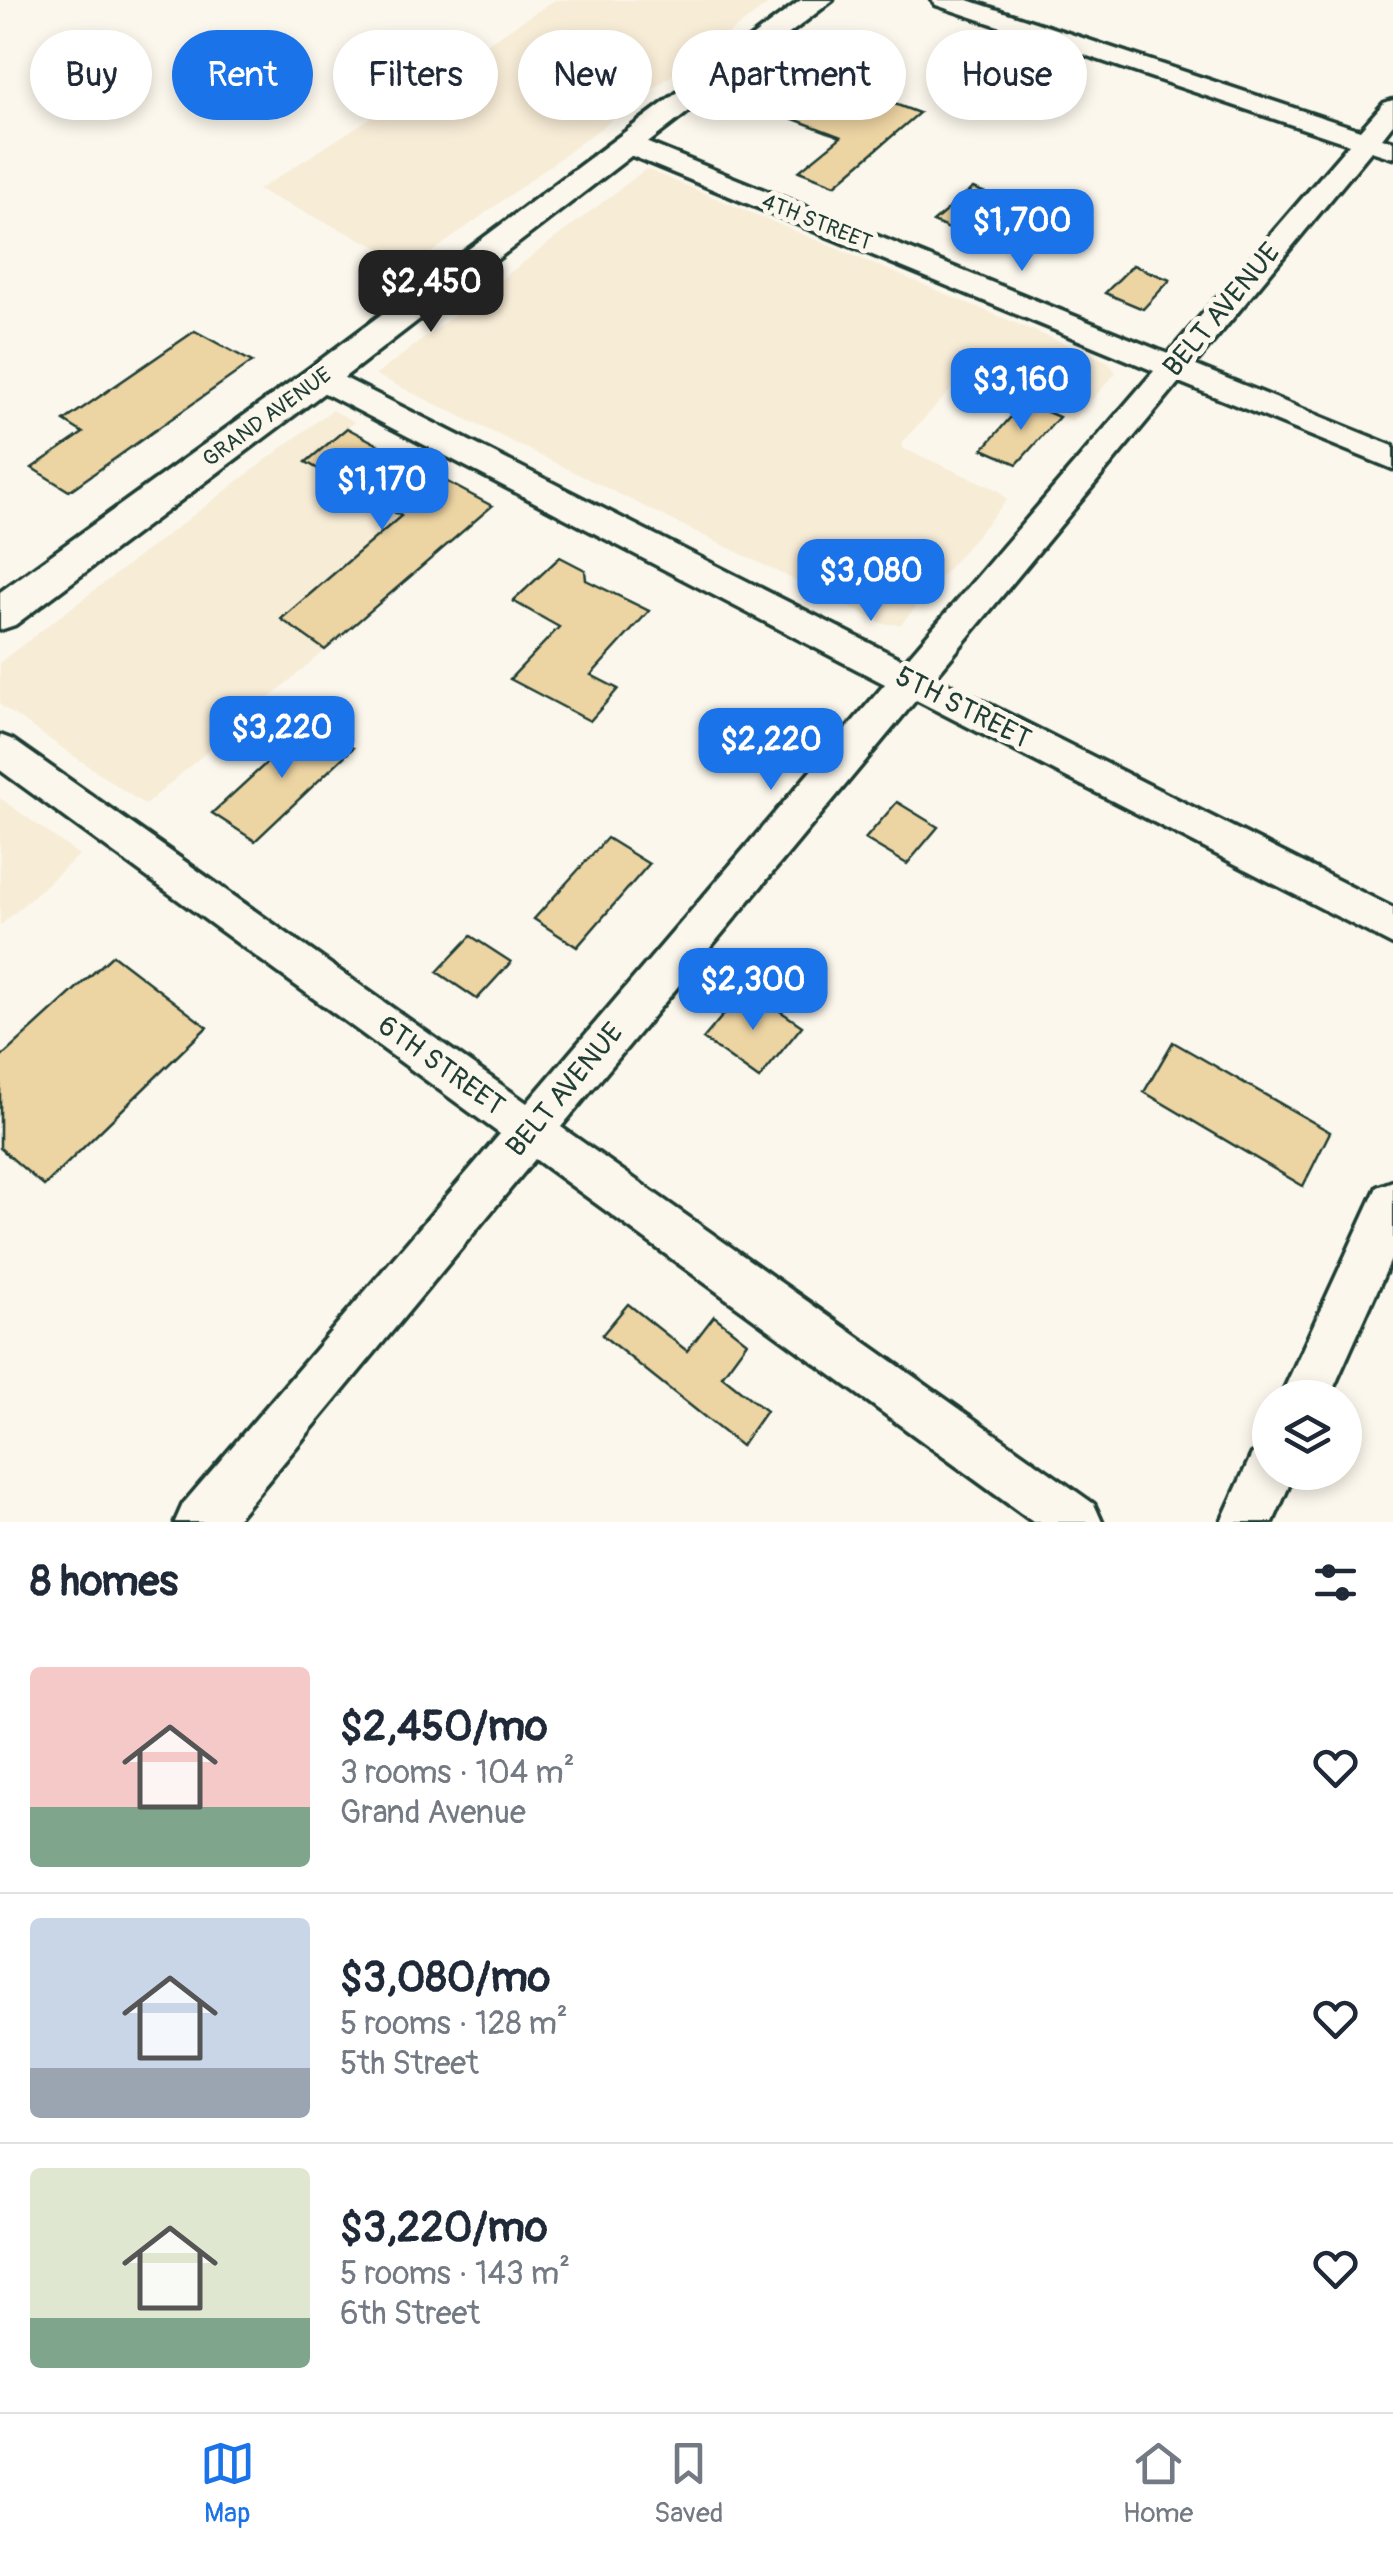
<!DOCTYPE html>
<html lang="en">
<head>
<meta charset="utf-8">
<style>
	:root { --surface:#fff; --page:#f2f2f3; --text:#1f2937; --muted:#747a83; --line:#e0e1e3; --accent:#1a73e8 }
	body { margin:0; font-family:Pangolin,sans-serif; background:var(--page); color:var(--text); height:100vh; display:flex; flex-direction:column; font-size:38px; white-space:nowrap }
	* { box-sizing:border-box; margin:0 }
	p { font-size:32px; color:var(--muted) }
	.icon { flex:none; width:55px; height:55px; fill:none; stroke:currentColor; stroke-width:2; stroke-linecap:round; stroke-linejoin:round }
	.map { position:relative; height:1522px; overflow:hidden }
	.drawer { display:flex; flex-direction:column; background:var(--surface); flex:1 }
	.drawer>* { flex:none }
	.guide { position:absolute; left:30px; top:30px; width:1335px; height:90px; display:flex; gap:20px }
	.controls { position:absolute; left:1252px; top:1380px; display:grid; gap:20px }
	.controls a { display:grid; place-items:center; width:110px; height:110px; border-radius:50%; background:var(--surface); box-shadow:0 5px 15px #0003; font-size:50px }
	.price { position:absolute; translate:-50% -85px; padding:0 22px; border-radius:20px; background:var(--accent); color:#fff; font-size:32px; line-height:65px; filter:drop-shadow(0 2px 5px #0008) }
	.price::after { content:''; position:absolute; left:50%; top:60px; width:30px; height:22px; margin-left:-15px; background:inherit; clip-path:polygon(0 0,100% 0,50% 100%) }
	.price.selected { background:#222; color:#fff }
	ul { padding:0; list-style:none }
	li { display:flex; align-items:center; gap:30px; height:250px; padding:0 30px }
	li+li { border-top:2px solid var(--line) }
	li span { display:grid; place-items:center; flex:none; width:280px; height:200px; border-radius:10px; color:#555 }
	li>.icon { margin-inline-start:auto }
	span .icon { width:120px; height:120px; fill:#fffc; stroke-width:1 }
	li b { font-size:42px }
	h2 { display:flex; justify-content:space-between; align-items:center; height:120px; padding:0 30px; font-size:42px }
	.chip { padding:0 35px; border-radius:45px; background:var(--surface); box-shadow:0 5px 15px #0003; font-size:35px; line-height:90px }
	.chip.selected { background:var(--accent); color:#fff }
	.tabs { display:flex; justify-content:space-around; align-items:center; height:140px; border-top:2px solid var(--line); background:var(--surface); font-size:28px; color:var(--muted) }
	.tabs a { display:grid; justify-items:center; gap:5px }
	.tabs .selected { color:var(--accent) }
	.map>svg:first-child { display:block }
	.built { fill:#f7ecd6 }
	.building { fill:#edd4a3; stroke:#1f3d34; stroke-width:2.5 }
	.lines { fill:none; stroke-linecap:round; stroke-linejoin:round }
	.minor-casing { stroke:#1f3d34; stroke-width:7 }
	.tertiary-casing { stroke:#1f3d34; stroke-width:7 }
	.minor { fill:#fbf7ec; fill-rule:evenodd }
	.tertiary { fill:#fbf7ec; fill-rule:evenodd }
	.labels { text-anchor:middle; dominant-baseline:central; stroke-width:10; stroke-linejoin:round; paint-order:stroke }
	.far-street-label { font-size:22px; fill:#1f3d34; stroke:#fbf7ec }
	.street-label { font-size:28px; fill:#1f3d34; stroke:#fbf7ec }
</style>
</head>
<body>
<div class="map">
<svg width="1393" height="1522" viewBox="0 0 1393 1522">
	<rect width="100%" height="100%" fill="#fbf7ec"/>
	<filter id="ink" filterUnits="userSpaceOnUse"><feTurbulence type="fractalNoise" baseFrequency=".01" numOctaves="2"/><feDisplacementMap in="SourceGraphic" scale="20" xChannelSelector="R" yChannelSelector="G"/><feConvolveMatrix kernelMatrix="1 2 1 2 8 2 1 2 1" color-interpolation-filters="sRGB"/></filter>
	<g filter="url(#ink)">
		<g class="built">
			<polygon points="555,0 774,0 415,265 258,190"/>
			<polygon points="646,169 1109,362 1116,373 1072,421 964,376 902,442 902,448 998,490 1007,500 901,624 884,624 376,375"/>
			<polygon points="332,410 355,422 306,462 401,516 281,619 325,650 145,805 0,705 0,662"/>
			<polygon points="0,798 79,855 0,926"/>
		</g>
		<g class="building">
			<polygon points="796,89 844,107 862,92 919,113 835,185 799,171 841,137 770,110"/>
			<polygon points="973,188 1010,203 970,238 933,222"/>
			<polygon points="1133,265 1170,280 1143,309 1105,293"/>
			<polygon points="195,331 252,362 69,491 32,468 83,433 64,421"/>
			<polygon points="1024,402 1059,417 1017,464 983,449"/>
			<polygon points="347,428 492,506 325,650 281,619 401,516 306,462"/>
			<polygon points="560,557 585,570 586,580 649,611 591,675 618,689 590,721 510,679 559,627 513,601"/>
			<polygon points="311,722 353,748 255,841 212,813"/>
			<polygon points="897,802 938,827 907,864 865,839"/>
			<polygon points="607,838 649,864 577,947 534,919"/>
			<polygon points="471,936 511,962 477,999 437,972"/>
			<polygon points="113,955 207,1027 44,1186 0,1148 0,1058"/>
			<polygon points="746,988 802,1026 759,1079 703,1039"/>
			<polygon points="1173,1042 1330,1132 1303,1186 1144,1092"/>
			<polygon points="628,1304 687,1351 714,1316 747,1342 722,1376 766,1411 741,1446 602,1335"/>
		</g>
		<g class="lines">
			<g class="minor-casing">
				<g id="minor">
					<polygon points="932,0 968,0 1360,130 1384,103 1393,100 1393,124 1382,138 1393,141 1393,158 1371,151 1194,365 1393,446 1393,469 1179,382 935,677 1393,908 1393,945 916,700 561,1127 1094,1504 1102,1522 1033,1522 535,1159 234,1522 175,1522 183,1504 500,1134 0,770 0,735 13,740 527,1103 885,684 309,385 305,378 309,371 331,371 905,661 1154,371 620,151 616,145 620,139 638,139 1168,354 1349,144 936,5"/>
					<polygon points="1393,1181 1393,1255 1329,1398 1280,1398 1377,1187"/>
					<polygon points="1270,1447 1270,1472 1295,1472 1273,1522 1221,1522 1252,1454"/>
				</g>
			</g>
			<g class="tertiary-casing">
				<polygon id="tertiary" points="801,0 833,0 333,386 15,625 0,630 0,592 307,370"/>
			</g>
			<use href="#minor" class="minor"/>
			<use href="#tertiary" class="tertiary"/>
		</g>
	</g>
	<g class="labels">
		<g class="far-street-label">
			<text transform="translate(817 222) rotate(22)">4TH STREET</text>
			<text transform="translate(267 417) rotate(-36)">GRAND AVENUE</text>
		</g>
		<g class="street-label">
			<text transform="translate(1222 310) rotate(-50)">BELT AVENUE</text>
			<text transform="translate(963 708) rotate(27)">5TH STREET</text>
			<text transform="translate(441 1066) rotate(36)">6TH STREET</text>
			<text transform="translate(565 1090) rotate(-50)">BELT AVENUE</text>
		</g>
	</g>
</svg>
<div class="controls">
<a><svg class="icon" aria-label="layers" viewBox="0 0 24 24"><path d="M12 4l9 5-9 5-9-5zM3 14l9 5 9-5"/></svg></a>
</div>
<b class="price" style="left:1022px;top:274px">$1,700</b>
<b class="price selected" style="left:431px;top:335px">$2,450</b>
<b class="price" style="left:1021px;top:433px">$3,160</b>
<b class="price" style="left:382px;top:533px">$1,170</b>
<b class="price" style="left:871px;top:624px">$3,080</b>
<b class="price" style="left:282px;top:781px">$3,220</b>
<b class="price" style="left:771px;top:793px">$2,220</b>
<b class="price" style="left:753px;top:1033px">$2,300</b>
<div class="guide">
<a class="chip">Buy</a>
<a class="chip selected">Rent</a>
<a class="chip">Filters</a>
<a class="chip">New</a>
<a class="chip">Apartment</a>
<a class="chip">House</a>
</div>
</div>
<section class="drawer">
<h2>8 homes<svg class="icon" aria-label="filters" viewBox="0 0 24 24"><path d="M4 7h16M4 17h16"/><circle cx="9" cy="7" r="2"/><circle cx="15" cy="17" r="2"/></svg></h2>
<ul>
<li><span style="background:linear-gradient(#f6c9c9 70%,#7fa58c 0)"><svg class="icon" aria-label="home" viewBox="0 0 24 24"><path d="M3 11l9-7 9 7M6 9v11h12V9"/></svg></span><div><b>$2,450/mo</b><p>3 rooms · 104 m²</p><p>Grand Avenue</p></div><svg class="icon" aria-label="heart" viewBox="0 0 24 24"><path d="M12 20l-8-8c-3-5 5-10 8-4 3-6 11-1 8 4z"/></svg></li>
<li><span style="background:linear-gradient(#c9d6e8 75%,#9aa5b1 0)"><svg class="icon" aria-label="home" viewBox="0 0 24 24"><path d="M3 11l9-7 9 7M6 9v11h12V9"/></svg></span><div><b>$3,080/mo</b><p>5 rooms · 128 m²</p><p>5th Street</p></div><svg class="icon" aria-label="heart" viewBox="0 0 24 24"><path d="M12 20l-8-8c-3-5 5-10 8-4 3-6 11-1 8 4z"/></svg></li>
<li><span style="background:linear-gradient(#dfe7d0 75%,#7fa58c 0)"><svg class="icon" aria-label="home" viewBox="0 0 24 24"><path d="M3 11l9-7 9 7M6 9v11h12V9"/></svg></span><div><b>$3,220/mo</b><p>5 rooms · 143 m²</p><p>6th Street</p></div><svg class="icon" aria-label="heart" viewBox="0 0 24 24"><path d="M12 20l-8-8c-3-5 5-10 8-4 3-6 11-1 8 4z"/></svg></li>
</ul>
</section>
<nav class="tabs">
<a class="selected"><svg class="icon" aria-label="map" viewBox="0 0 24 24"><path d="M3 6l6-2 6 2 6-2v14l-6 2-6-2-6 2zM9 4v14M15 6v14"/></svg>Map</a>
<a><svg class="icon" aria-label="saved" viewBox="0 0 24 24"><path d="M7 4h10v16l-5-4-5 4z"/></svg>Saved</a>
<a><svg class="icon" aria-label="home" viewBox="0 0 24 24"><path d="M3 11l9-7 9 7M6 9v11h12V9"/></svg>Home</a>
</nav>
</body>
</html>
